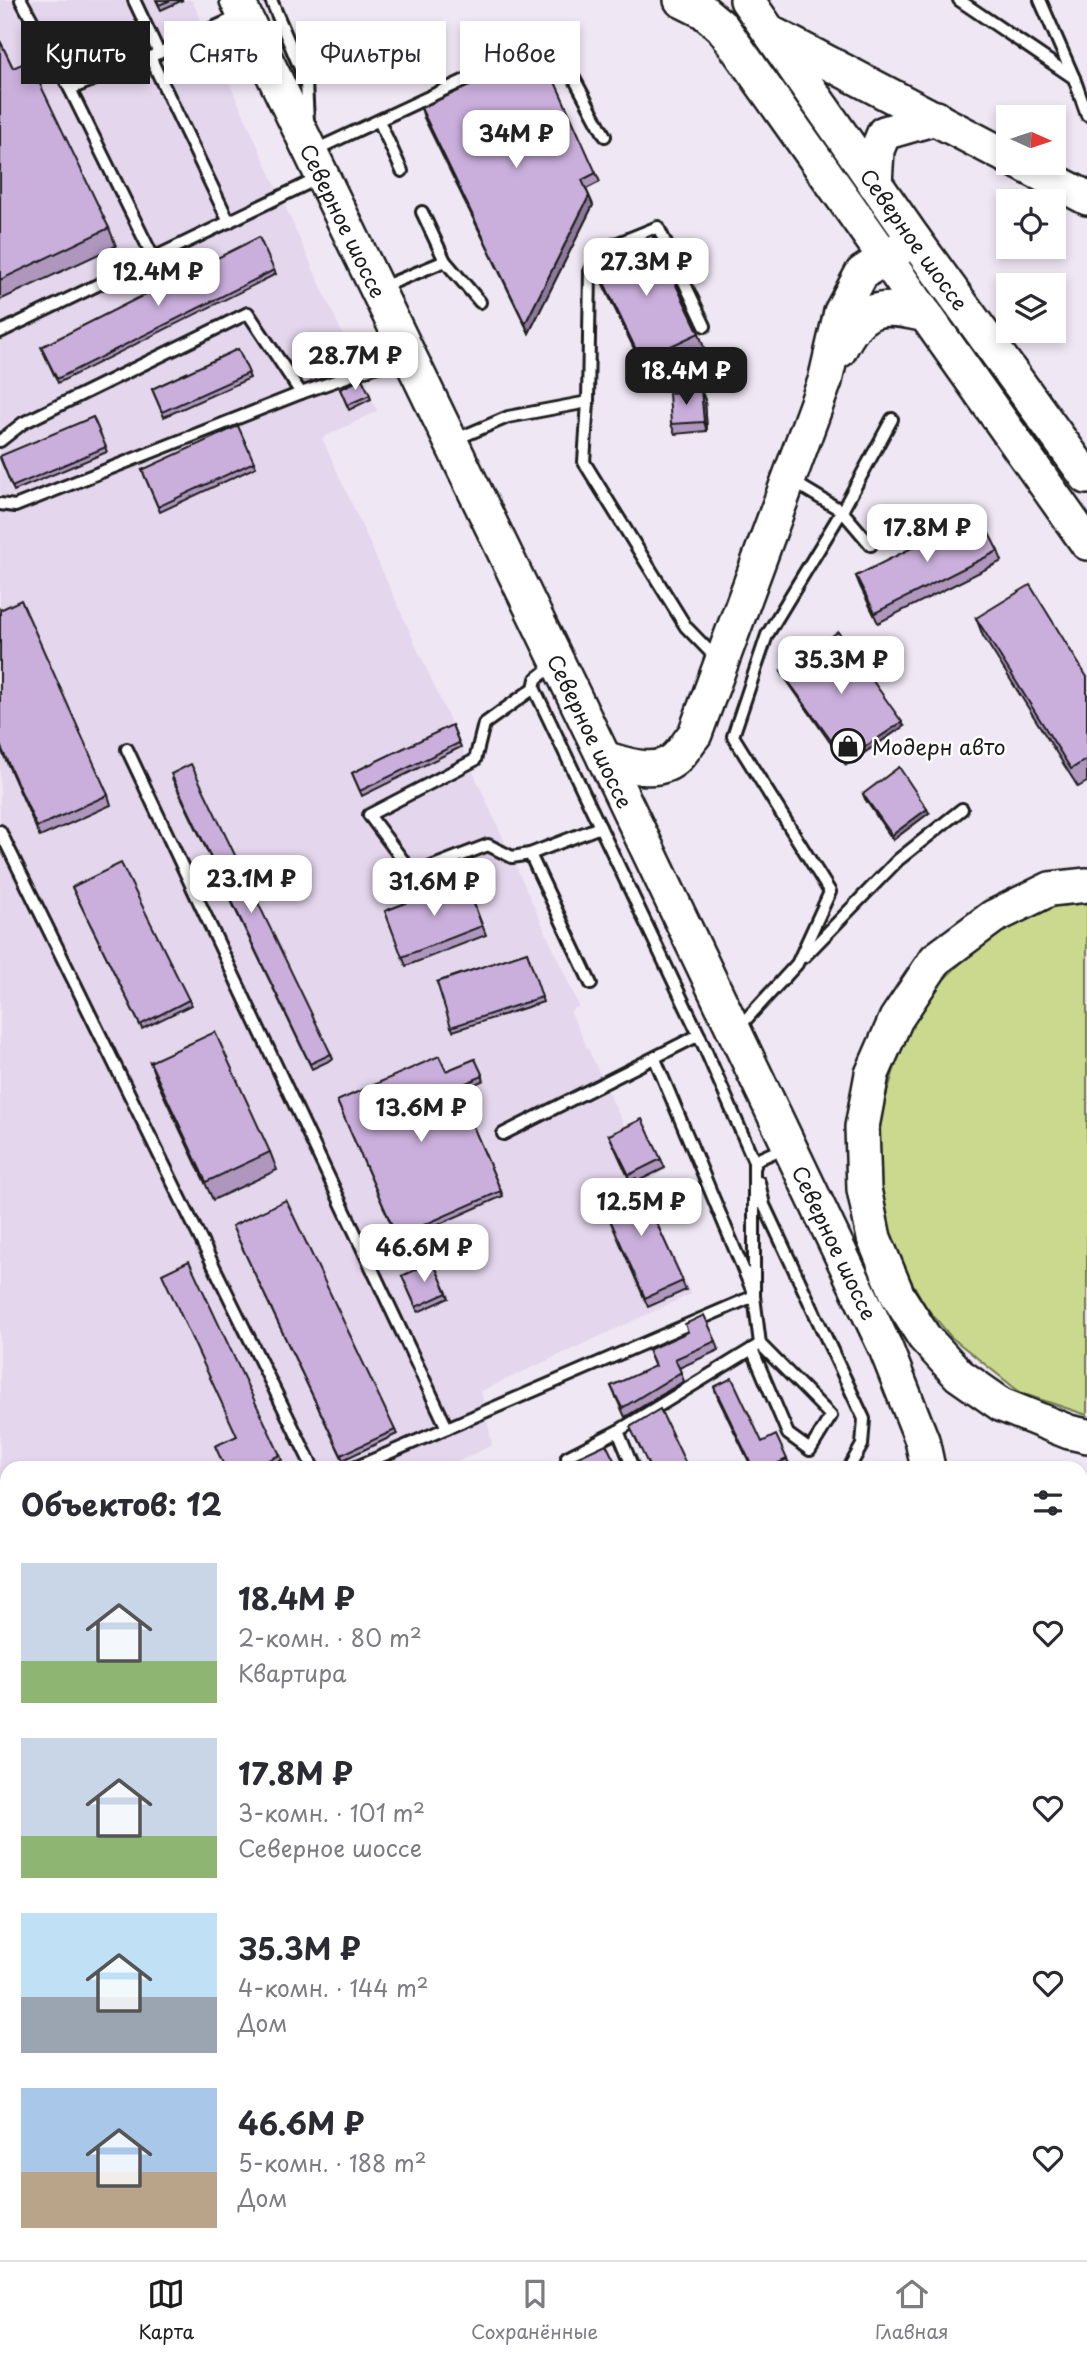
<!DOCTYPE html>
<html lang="ru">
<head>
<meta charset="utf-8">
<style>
	:root { --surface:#fff; --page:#f7f7f7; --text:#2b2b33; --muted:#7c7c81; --line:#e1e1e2; --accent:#1c1c1c }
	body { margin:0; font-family:"Playpen Sans",sans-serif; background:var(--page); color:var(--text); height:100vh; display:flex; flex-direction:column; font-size:26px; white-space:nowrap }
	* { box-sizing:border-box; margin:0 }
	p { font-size:23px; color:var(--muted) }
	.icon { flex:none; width:38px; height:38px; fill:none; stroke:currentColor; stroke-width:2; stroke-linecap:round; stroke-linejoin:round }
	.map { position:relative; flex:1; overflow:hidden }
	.panel { position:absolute; left:0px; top:1461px; width:1088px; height:800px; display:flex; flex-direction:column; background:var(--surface); border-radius:21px 21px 0 0; box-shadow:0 4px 10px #0003 }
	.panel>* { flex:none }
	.hud { position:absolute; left:21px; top:21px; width:700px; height:63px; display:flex; gap:14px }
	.needle { width:46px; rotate:93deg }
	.fabs { position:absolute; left:996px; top:105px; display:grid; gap:14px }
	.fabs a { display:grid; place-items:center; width:70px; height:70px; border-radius:0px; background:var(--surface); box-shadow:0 4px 10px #0003; font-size:35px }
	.price { position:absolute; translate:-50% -60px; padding:0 16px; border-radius:14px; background:#fff; color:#222; font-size:23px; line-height:46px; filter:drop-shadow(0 2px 4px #0008) }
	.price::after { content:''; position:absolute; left:50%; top:42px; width:21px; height:16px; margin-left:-10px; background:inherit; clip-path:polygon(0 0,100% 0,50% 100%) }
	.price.selected { background:var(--accent); color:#fff }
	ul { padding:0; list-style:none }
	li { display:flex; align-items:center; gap:21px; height:175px; padding:0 21px }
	li span { display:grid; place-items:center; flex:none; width:196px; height:140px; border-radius:0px; color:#555 }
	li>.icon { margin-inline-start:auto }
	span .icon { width:84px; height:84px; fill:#fffc; stroke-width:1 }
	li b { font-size:30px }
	h2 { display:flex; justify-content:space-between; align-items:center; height:84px; padding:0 21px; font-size:30px }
	.pill { padding:0 24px; border-radius:0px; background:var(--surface); box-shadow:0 4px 10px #0003; font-size:24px; line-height:63px }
	.pill.selected { background:var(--accent); color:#fff }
	.tab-bar { display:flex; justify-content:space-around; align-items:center; height:98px; border-top:2px solid var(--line); background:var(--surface); font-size:19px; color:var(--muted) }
	.tab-bar a { display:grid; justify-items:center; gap:4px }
	.tab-bar .selected { color:var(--accent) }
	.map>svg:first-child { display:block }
	.built { fill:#e4d6ed }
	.green { fill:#cad98d; stroke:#737a54; stroke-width:2 }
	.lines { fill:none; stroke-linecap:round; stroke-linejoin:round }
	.lane-casing { stroke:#1c1c1c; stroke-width:16 }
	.street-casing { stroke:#1c1c1c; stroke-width:26 }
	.primary-casing { stroke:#1c1c1c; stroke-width:38 }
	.path { stroke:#1c1c1c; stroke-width:3.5; stroke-dasharray:7 5; stroke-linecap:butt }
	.lane { stroke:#fff; stroke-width:10 }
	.street { stroke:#fff; stroke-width:21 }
	.primary { stroke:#fff; stroke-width:33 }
	.wall { fill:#ae96bd; stroke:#1c1c1c; stroke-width:2 }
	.shaded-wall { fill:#8d7a9a; stroke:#1c1c1c; stroke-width:2 }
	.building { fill:#caafdc; stroke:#1c1c1c; stroke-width:2 }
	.labels { text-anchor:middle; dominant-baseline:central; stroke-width:5; stroke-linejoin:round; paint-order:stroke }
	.street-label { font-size:21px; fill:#1c1c1c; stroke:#fff }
	.poi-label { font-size:21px; fill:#1c1c1c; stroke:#fff; text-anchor:start }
</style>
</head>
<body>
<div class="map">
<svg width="1087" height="2260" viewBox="0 0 1087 2260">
	<rect width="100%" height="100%" fill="#efe7f4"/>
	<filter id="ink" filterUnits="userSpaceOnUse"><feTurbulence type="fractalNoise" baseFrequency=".0143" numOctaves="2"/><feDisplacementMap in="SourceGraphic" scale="14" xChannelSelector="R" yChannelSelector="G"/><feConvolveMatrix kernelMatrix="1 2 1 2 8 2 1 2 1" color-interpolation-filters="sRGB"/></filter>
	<g filter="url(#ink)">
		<g class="built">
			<polygon points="0,0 192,0 377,411 322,438 579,1006 570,1011 628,1134 646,1126 666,1170 641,1185 691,1294 481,1391 492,1445 445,1468 7,1468 7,1621 0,1606"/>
			<polygon points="1087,1720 1087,2260 125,2260 135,2254 1082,2254 1082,1721"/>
		</g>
		<polygon class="green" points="1087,902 1087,1415 1021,1393 951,1337 926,1307 900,1261 885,1214 875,1161 880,1117 894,1070 908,1030 939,984 971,953 1005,930 1057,904"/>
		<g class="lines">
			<g class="lane-casing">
				<g id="lane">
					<polyline points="21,0 70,89 153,257"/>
					<polyline points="134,0 159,53"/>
					<polyline points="271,0 306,82 308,122"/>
					<polyline points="959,0 1074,78 1087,115"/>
					<polyline points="1040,0 1074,78"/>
					<polyline points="150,57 229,222"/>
					<polyline points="70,89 150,57 241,15"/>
					<polyline points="379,121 402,171"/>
					<polyline points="313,151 553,39 605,136"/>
					<polyline points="422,212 445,261 480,302"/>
					<polyline points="380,288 445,261"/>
					<polyline points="705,326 658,227 611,246 590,270 588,402 584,462 686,627 718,660"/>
					<polyline points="0,332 319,178"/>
					<polyline points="454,440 508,417 588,402"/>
					<polyline points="0,441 23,423 248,313 301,393"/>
					<polyline points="792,481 842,511 871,545"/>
					<polyline points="0,504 15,506 301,393 406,356"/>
					<polyline points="555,664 536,679 534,688 484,724 475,760 369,815 413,874 488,845 512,857 530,854 600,827"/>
					<polyline points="534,688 699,1035 754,1161 754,1296 760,1344 831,1416 810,1450 788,1434 752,1349 760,1344"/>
					<polyline points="127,749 447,1428"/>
					<polyline points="0,831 313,1468"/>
					<polyline points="530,854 591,984"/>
					<polyline points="804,957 898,860 962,809"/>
					<polyline points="739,1027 797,964 830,892 733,736 767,635 842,511 892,419"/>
					<polyline points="655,1059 752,1290"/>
					<polyline points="503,1134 699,1035"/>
					<polyline points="755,1166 754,1161 786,1147"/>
					<polyline points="759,1182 764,1205 864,1419 862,1445 849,1468"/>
					<polyline points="354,1468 754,1296"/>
					<polyline points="568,1468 567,1457 618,1431"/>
					<polyline points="633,1468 618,1431 752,1349"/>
					<polyline points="0,1923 7,1922"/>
					<polyline points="1082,2062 1087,2069"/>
					<polyline points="206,2254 208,2260"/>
					<polyline points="526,2254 527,2260"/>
					<polyline points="89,2260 90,2254"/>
				</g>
			</g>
			<g class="street-casing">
				<polyline id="street" points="1059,2254 1064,2260"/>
			</g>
			<g class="primary-casing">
				<g id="primary">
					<path id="s1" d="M237,0L604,758L886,1349L922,1440L928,1468"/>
					<polyline points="681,0 703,11 722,27 1087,543"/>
					<path id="s2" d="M747,0L914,239L1087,477"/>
					<polyline points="777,36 1008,157"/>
					<polyline points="1020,163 1087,198"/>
					<polyline points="875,184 877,150 884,133 936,118"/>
					<path d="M839,351C862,305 879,304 926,315"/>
					<path d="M604,758C627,765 659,777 678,756C684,750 689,741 695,734L825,381L841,312L862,273L914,239"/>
					<polyline points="1087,885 1050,889 993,917 936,959 896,1019 872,1074 862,1127 864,1189 874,1238 898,1296 924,1337 959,1375 1002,1405 1069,1432 1087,1436"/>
					<polyline points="1082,1536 1087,1534"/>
					<polyline points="1082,1593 1087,1590"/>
					<polyline points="0,2046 7,2043"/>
					<polyline points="0,2102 7,2098"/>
				</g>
			</g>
			<polyline class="path" points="1082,1502 1087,1500"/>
			<use href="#lane" class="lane"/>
			<use href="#street" class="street"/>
			<use href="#primary" class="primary"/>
		</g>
		<g class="wall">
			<polygon points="156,0 183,0 161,10"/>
			<polygon points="0,41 13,68 109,228 116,246 0,300"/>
			<polygon points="421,108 596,173 600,182 586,189 593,205 529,333 424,118"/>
			<polygon points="594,262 699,333 705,351 648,378 601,280"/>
			<polygon points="274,270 276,274 58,383 43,351"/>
			<polygon points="238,349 250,378 164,417 152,389"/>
			<polygon points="362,379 371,399 349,410 340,389"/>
			<polygon points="701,390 705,400 707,431 675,434 671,424"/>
			<polygon points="93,417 107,452 14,491 0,458"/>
			<polygon points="254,462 256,467 160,512 142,470"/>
			<polygon points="998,551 1002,561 878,623 860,586 856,576"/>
			<polygon points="0,610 108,795 111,805 40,837 0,747"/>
			<polygon points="976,618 1087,677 1087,782 1078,787 983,636"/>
			<polygon points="781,671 904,726 846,765 783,675"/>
			<polygon points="452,725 461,747 362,796 352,773"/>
			<polygon points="172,778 331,1054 333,1059 312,1069"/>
			<polygon points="863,794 929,813 893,840 865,799"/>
			<polygon points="465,880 486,935 406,966 385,911"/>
			<polygon points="72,887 189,1000 191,1005 142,1029"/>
			<polygon points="527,952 543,1002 453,1031 437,982"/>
			<polygon points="475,1059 484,1080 458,1092 503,1196 399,1242 337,1101 446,1071"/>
			<polygon points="150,1062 270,1152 277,1170 213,1200 157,1081"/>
			<polygon points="609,1135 661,1159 665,1168 638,1181 686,1290 648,1307 599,1195 630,1181"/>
			<polygon points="234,1230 395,1430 397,1434 343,1460"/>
			<polygon points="433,1262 449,1298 418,1312 402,1276"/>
			<polygon points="716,1341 719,1350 679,1368 684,1381 625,1417 611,1386 655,1367 648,1350"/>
			<polygon points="714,1387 762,1442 787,1459 791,1468 752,1468 718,1398"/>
			<polygon points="237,1436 280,1455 282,1460 264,1468 225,1468"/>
			<polygon points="0,1674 7,1689 7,1787 0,1790"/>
			<polygon points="248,2254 301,2254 301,2258 291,2260 249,2260"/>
		</g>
		<g class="shaded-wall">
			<polygon points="589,196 593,205 529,333 525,324"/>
			<polygon points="701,390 705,400 707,431 704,422"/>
			<polygon points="902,722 904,726 846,765 845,760"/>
			<polygon points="927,809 929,813 893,840 892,835"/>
		</g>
		<g class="building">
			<polygon points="157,0 171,0 159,5"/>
			<polygon points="0,41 13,68 29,61 109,228 0,280"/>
			<polygon points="542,53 596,173 582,180 589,196 525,324 421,108"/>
			<polygon points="652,235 699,333 641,360 594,262"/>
			<polygon points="259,237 274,270 57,379 41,347"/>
			<polygon points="238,349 249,373 162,412 152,389"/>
			<polygon points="362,379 370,395 347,405 340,389"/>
			<polygon points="701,390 704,422 671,424 669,393"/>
			<polygon points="93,417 106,447 12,487 0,456"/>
			<polygon points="238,426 254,462 158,507 142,470"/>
			<polygon points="979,514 998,551 875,613 856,576"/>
			<polygon points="1030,585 1087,677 1087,759 1071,769 976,618"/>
			<polygon points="21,600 108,795 37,827 0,745 0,610"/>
			<polygon points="838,632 902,722 845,760 781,671"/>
			<polygon points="452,725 459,743 360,791 352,773"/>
			<polygon points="191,764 331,1054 310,1064 171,774"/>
			<polygon points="899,767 927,809 892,835 863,794"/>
			<polygon points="121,863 189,1000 140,1025 72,887"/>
			<polygon points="465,880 482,926 402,957 385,911"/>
			<polygon points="527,952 542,997 451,1027 437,982"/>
			<polygon points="215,1032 270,1152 206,1182 150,1062"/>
			<polygon points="439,1056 446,1071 475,1059 483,1076 456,1087 501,1191 397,1237 337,1101"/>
			<polygon points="642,1119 661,1159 629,1175 609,1135"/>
			<polygon points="636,1178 683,1281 645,1298 599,1195"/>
			<polygon points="286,1200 395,1430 341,1455 232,1226"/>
			<polygon points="189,1261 280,1455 252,1468 225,1468 215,1446 237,1436 162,1274"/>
			<polygon points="433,1262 447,1293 416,1307 402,1276"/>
			<polygon points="704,1315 716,1341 675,1359 681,1372 622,1408 611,1386 655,1366 648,1350 688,1332 685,1324"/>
			<polygon points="732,1378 762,1442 776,1435 787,1459 768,1468 753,1468 714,1387"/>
			<polygon points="660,1409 688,1468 650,1468 630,1427"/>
			<polygon points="606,1444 618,1468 575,1468 574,1465 574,1459"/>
			<polygon points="0,1674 7,1689 7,1765 0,1769"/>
			<polygon points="248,2254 271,2254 249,2259"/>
			<polygon points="545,2254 708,2254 709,2260 546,2260"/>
			<polygon points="778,2254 929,2254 931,2260 759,2260"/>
		</g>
	</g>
	<defs>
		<g id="shop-ring" transform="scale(1.75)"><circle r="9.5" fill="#fff" stroke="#1c1c1c" stroke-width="1.5"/><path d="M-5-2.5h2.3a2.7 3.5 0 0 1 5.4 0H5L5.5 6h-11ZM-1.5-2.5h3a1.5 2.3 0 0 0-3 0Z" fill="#1c1c1c"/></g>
	</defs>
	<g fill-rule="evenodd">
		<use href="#shop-ring" x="848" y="746"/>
	</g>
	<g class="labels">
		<g class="street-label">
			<text stroke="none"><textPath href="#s1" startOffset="245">Северное шоссе</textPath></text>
			<text stroke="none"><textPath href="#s2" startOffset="292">Северное шоссе</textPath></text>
			<text stroke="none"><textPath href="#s1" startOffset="812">Северное шоссе</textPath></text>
			<text stroke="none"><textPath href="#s1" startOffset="1379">Северное шоссе</textPath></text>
		</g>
		<g class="poi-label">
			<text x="872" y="746">Модерн авто</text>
		</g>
	</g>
</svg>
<div class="fabs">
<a><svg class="needle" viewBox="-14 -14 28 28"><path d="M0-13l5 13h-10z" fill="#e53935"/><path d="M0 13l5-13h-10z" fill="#7c7c81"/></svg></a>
<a><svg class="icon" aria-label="locate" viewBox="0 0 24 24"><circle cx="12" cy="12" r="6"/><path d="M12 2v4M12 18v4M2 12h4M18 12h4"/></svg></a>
<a><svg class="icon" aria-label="layers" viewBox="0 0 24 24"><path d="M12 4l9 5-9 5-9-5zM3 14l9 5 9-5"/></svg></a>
</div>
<b class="price" style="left:516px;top:170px">34M ₽</b>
<b class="price" style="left:646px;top:298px">27.3M ₽</b>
<b class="price" style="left:158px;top:308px">12.4M ₽</b>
<b class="price" style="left:355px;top:392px">28.7M ₽</b>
<b class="price selected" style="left:686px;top:407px">18.4M ₽</b>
<b class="price" style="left:927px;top:564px">17.8M ₽</b>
<b class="price" style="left:841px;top:696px">35.3M ₽</b>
<b class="price" style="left:251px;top:915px">23.1M ₽</b>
<b class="price" style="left:434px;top:918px">31.6M ₽</b>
<b class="price" style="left:421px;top:1144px">13.6M ₽</b>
<b class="price" style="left:641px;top:1238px">12.5M ₽</b>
<b class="price" style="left:424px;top:1284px">46.6M ₽</b>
<div class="hud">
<a class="pill selected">Купить</a>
<a class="pill">Снять</a>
<a class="pill">Фильтры</a>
<a class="pill">Новое</a>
</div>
<section class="panel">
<h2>Объектов: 12<svg class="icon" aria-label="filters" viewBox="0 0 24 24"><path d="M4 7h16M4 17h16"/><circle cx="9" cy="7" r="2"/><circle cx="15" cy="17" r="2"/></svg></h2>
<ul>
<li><span style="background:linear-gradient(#c9d6e8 70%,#8fb573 0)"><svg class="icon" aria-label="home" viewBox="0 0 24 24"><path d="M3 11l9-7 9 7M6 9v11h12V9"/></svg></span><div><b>18.4M ₽</b><p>2-комн. · 80 m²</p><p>Квартира</p></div><svg class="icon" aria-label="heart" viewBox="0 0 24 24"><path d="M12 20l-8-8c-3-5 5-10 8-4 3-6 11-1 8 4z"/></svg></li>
<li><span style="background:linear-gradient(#c9d6e8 70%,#8fb573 0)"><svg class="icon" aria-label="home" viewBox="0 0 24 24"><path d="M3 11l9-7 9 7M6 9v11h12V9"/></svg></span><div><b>17.8M ₽</b><p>3-комн. · 101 m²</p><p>Северное шоссе</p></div><svg class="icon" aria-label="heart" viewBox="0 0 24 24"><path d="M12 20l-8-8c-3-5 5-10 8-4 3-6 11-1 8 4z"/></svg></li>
<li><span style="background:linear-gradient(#bfe0f5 60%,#9aa5b1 0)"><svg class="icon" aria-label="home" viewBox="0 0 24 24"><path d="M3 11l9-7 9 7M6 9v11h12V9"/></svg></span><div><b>35.3M ₽</b><p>4-комн. · 144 m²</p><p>Дом</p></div><svg class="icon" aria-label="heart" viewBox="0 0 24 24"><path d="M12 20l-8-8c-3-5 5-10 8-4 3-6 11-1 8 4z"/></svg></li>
<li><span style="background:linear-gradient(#a9c7e8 60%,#b9a48a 0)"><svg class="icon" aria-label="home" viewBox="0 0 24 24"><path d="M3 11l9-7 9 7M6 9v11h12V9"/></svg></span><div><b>46.6M ₽</b><p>5-комн. · 188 m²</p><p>Дом</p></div><svg class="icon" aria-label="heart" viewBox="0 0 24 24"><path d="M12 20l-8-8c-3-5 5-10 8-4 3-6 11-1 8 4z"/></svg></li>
</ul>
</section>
</div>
<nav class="tab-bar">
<a class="selected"><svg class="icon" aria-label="map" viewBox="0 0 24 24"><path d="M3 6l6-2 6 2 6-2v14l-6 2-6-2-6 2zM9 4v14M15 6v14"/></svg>Карта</a>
<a><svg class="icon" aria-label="saved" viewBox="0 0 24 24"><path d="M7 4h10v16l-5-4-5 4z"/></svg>Сохранённые</a>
<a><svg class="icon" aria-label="home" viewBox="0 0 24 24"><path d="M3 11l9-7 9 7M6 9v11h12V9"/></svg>Главная</a>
</nav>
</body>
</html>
